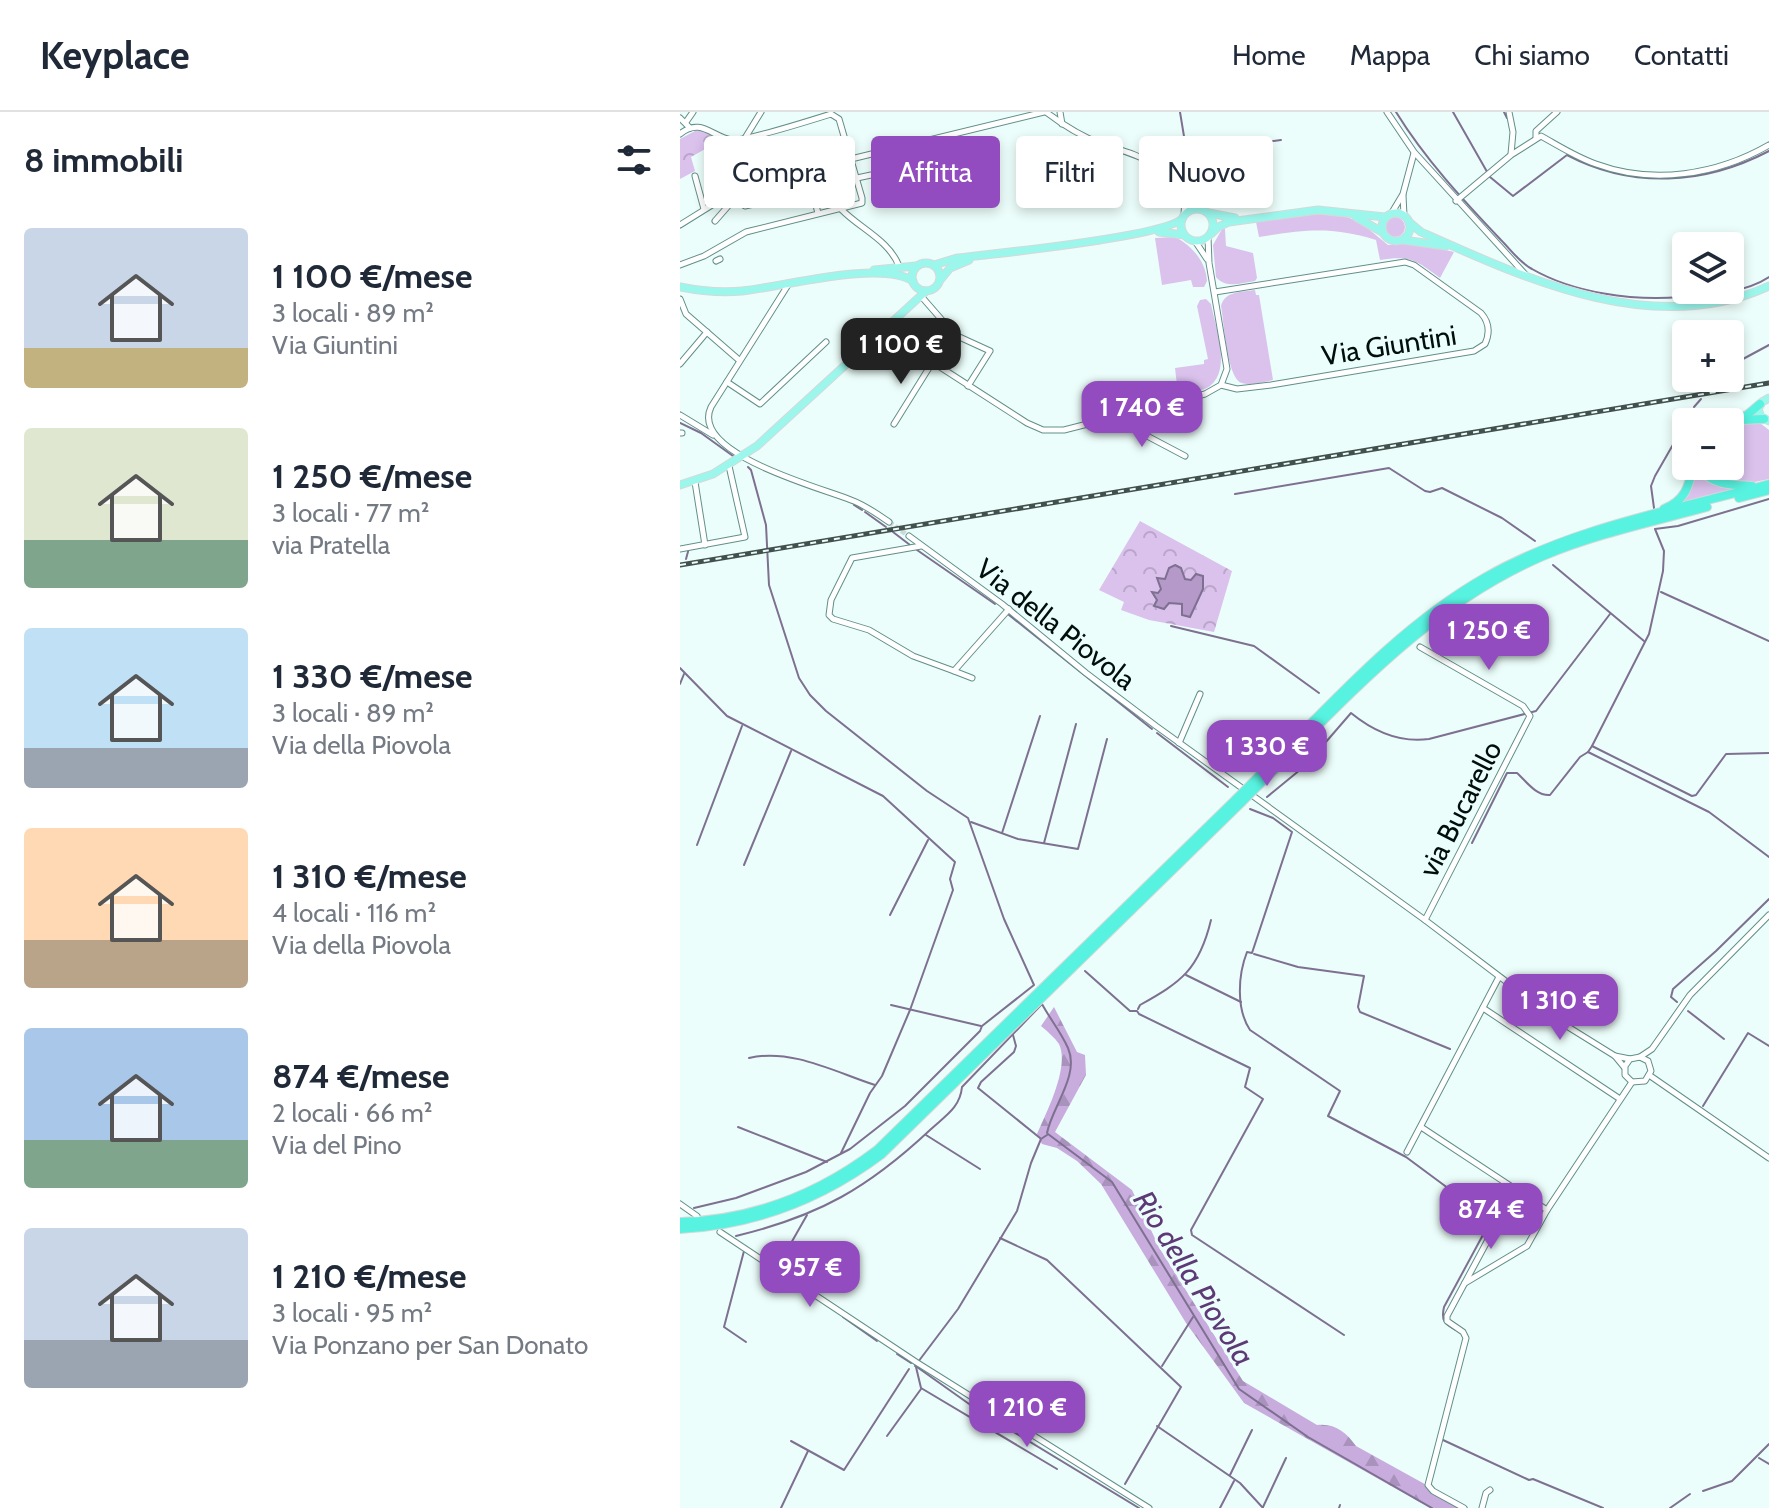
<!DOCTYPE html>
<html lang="it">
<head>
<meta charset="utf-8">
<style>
	:root { --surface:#fff; --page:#f6f6f7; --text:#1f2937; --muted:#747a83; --line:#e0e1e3; --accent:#934cbf }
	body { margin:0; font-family:Cabin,sans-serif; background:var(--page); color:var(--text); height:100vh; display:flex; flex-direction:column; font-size:30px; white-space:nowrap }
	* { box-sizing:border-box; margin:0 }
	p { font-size:26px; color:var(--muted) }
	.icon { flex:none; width:44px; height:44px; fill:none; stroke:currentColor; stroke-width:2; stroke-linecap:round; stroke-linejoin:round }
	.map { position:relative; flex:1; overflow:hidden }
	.drawer { display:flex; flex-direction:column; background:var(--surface); width:680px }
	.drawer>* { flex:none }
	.hud { position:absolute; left:24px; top:24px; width:760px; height:72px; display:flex; gap:16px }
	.tools { position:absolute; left:992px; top:120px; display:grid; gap:16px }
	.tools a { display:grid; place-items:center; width:72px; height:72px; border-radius:8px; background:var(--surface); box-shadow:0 4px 12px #0003; font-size:40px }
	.price { position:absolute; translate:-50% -68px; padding:0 18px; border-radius:16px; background:var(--accent); color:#fff; font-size:26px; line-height:52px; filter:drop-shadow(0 2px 4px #0008) }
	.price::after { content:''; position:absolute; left:50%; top:48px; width:24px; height:18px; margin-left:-12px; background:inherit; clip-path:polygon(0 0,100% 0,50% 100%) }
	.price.current { background:#222; color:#fff }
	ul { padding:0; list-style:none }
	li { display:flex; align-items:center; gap:24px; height:200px; padding:0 24px }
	li span { display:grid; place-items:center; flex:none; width:224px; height:160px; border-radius:8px; color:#555 }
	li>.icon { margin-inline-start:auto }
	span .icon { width:96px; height:96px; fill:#fffc; stroke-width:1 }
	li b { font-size:34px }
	h2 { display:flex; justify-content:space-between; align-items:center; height:96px; padding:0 24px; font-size:34px }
	.tag { padding:0 28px; border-radius:8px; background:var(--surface); box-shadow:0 4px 12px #0003; font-size:28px; line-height:72px }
	.tag.current { background:var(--accent); color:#fff }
	header { display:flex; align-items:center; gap:48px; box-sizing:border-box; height:112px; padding:0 40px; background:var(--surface); border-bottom:2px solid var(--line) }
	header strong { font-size:38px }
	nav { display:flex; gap:44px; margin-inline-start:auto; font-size:28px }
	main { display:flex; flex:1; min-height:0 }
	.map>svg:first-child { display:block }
	.grass { fill:#dac2ed }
	.forest { fill:url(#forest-firs) }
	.park { fill:url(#park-crowns) }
	.water { fill:#b499c9; stroke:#7e7090; stroke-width:2 }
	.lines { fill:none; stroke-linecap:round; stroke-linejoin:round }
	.stream { stroke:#7e7090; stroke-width:2 }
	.minor-tunnel { stroke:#c9dad7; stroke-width:5; stroke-dasharray:5 2.5; stroke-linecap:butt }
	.minor-casing { stroke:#628f88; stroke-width:7 }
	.major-casing { stroke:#d6d9d8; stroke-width:9 }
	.highway-casing { stroke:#d6d9d8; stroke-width:10 }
	.minor { stroke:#fff; stroke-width:5 }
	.major { stroke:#9bf7ec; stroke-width:7 }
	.highway { stroke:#58f2e0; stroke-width:8 }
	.rail-casing { stroke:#42514e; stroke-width:5 }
	.rail { stroke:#ecfefb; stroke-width:2; stroke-dasharray:6; stroke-linecap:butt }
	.highway-bridge-casing { stroke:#d6d9d8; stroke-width:10; stroke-linecap:butt }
	.highway-bridge { stroke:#58f2e0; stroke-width:8 }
	.labels { text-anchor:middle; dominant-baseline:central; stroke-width:6; stroke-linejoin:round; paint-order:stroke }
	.street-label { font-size:28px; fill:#010f0c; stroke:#ecfefb }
	.water-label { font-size:30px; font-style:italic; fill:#5d3975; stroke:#ecfefb }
</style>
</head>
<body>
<header>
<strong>Keyplace</strong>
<nav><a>Home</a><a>Mappa</a><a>Chi siamo</a><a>Contatti</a></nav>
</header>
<main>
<section class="drawer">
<h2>8 immobili<svg class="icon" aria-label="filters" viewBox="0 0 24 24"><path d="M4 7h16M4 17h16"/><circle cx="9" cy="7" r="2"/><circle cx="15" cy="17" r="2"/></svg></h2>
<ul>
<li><span style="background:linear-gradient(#c9d6e8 75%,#c2b280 0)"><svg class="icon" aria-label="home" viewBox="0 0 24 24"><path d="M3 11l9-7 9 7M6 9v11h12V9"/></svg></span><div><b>1 100 €/mese</b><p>3 locali · 89 m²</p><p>Via Giuntini</p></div></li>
<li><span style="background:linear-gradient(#dfe7d0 70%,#7fa58c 0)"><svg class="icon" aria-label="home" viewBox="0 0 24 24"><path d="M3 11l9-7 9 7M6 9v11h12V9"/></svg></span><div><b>1 250 €/mese</b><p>3 locali · 77 m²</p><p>via Pratella</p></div></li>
<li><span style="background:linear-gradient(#bfe0f5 75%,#9aa5b1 0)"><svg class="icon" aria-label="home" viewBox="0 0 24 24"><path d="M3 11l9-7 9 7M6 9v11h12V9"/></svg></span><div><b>1 330 €/mese</b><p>3 locali · 89 m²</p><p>Via della Piovola</p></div></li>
<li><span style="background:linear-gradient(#ffd9b3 70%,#b9a48a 0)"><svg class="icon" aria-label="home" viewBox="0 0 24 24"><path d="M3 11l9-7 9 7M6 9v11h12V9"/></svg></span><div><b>1 310 €/mese</b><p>4 locali · 116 m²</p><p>Via della Piovola</p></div></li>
<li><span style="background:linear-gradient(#a9c7e8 70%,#7fa58c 0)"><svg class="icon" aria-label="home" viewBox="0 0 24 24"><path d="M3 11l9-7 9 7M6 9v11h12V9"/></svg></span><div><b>874 €/mese</b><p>2 locali · 66 m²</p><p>Via del Pino</p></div></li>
<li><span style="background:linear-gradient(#c9d6e8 70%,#9aa5b1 0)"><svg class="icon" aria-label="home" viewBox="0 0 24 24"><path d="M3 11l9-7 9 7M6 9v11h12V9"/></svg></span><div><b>1 210 €/mese</b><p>3 locali · 95 m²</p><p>Via Ponzano per San Donato</p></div></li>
</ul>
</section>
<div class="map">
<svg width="1089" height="1396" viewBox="0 0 1089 1396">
	<defs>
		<pattern id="forest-firs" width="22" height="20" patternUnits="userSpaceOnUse" patternTransform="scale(2)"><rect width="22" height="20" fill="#c7acdd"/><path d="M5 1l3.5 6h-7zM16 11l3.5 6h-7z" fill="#a993bc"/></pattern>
		<pattern id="park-crowns" width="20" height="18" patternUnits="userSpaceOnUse" patternTransform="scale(2)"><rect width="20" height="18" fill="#dac2ed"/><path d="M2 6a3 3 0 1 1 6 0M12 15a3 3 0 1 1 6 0" fill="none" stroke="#b9a6ca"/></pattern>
	</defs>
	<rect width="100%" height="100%" fill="#ecfefb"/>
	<g class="grass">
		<path d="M638,102L667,105L680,110L708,133L737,131L774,140L760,166C736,148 730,143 700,148L696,128C650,114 625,118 579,125L576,110Z"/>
		<circle cx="715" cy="115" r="10"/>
		<path d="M542,117H545L546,134L573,141L577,166L575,169C561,171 546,177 536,165L533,133Z"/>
		<path d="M495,125C511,133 526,149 527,169L524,175H513L511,168L482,173L475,126Z"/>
		<path d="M575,178L576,183H579L593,268C584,270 571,274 562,271C547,267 544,210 541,194C545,179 561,180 575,178Z"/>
		<path d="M526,187L531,192C535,214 552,257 530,274C522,280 508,280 498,282L495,256L524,252V248L528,247L517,194L520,188Z"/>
		<polygon points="1059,311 1080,311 1089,318 1089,367 1070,371 1035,367 1019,354 1050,354 1050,313"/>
		<polygon points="1014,356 1059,376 996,395"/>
	</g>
	<path class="forest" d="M374,895L397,940L405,943L406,963L375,1020L452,1078L480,1137L563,1269L637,1313C655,1311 666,1320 676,1334L788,1396H750L564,1291L506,1211L421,1072L397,1049L377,1036L362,1032L357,1022C366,1001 390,955 379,932C375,926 367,919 361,914Z"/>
	<g class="park">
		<polygon points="15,19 25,19 50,32 45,35 43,32 41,33 44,40 36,45 27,36 11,45 15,59 0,67 0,27"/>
		<polygon points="460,409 552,459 534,520 469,508 441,498 444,490 419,478"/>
	</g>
	<polygon class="water" points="495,453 501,456 505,467 511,468 516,462 523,464 523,477 510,505 502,503 502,492 489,491 484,497 474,494 477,488 472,480 478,481 481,477 477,466 485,467 489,456"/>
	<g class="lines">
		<g class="stream">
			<polyline points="500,0 514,85"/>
			<path d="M716,0C745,47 783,88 821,128C831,138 839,150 852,157C894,181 952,189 1001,185C1029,183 1065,181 1089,165"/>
			<path d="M773,0L810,65L833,84L887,43C952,77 1024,73 1089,39"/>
			<polyline points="824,0 827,6"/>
			<polyline points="506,40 601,28"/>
			<polyline points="1050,254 1089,233"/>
			<polyline points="1030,277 1039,266"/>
			<polyline points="1014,295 1021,287"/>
			<polyline points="0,311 21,321 53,344"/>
			<polyline points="555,382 709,356 745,379 750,380 762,376 822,406 855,429"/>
			<polyline points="174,393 182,398"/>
			<polyline points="974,396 971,374 975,364 1010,303"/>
			<polyline points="185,400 206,415"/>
			<polyline points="213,420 230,433"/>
			<polyline points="237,438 315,492"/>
			<polyline points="6,447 9,436"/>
			<polyline points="873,453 964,529"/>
			<polyline points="981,480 1089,529"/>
			<polyline points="329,503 472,617"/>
			<polyline points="491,514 574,534 639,581"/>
			<polyline points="0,556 47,604 203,684 275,750 270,767 273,778 230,898 202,964 190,981 161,1041"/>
			<polyline points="0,572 4,562"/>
			<polyline points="477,621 548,675"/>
			<polyline points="912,634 1012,684 1016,683 1046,642 1089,641"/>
			<polyline points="908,640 1029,700 1089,745"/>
			<path d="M587,685L626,653L671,601C693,619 720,631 749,627L856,599L930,502"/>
			<path d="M570,697L593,706L612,720L572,841L567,840C558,863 556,897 570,918L660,979L648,1004L726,1045L811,1108L764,1195C761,1208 764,1212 776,1218"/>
			<polyline points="291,710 338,727 398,737 427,627"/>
			<polyline points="322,721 360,604"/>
			<polyline points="364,731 396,612"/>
			<path d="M792,731L827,661H837C846,669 856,684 870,683L900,645L908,640L912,634L969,522L983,459L984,439L975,417L998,414L1089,387"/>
			<polyline points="17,733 62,614"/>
			<polyline points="64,753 111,639"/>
			<polyline points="210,803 248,728"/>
			<polyline points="574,842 618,855 684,864 678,895 680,900 770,937"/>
			<polyline points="405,859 450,899 457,899 459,902 570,956 565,975 583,987 511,1118 512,1123 664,1223"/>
			<polyline points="506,863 561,890"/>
			<polyline points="997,890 991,885 993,877 1036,839 1089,787"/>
			<polyline points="211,893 301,914"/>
			<path d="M458,897L460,893C501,870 519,858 531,808"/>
			<polyline points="1008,899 1044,927"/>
			<polyline points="333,923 336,934 334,940 301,970 298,976 360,1026"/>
			<path d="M69,946C111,936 155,960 195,973"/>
			<polyline points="1023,994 1068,921 1089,934"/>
			<polyline points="58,1015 147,1050"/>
			<polyline points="368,1022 432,1070 559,1277 628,1325 752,1396"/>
			<polyline points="246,1023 300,1057"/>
			<polyline points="14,1096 56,1086 126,1060 170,1037 225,994 300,919 302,914 354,873 324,807 288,706 247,679 146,599 130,583 119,566 89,473 86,413 71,358 68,355"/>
			<path d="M56,1124C139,1104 188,1076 250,1018C265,1004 280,996 282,975L362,892C370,907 381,920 388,936C400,963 372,995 367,1021"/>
			<polyline points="320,1126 367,1148 501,1275 445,1372"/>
			<polyline points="64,1139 44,1215 66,1230"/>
			<polyline points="98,1154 127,1103"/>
			<polyline points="163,1205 197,1229"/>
			<polyline points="217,1242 231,1251"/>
			<polyline points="235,1254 278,1197 337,1099 351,1051 361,1027 367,1023"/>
			<polyline points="482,1254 513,1205"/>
			<polyline points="236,1255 241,1276 377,1357"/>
			<polyline points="237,1255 299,1299 459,1396"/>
			<polyline points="477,1314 560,1371 583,1396"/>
			<polyline points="207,1324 241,1277"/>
			<polyline points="763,1328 849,1368 853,1367 923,1396"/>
			<polyline points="111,1329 164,1358 229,1257"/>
			<polyline points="1079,1346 1089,1352"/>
			<polyline points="550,1363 572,1318"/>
			<polyline points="1023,1379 1052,1369 1089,1332"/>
			<polyline points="583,1395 606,1346"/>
			<polyline points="101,1396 128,1339"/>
			<polyline points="540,1396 554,1369"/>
			<polyline points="659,1396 660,1393"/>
			<polyline points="990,1396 1010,1382"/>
		</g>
		<polyline class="minor-tunnel" points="209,410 229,424"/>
		<g class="minor-casing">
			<g id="minor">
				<path d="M366,0C383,13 401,24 421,32C439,38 458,42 475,53C493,65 501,87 520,96"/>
				<polyline points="380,0 382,12"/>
				<polyline points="707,0 734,40 845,162"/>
				<polyline points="829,0 833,20 831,42"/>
				<polyline points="0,6 10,16"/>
				<polyline points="6,10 13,0"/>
				<path d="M0,22C21,5 32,25 52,28C62,30 135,7 151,2L159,7L182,86V91L66,120L24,144L0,153"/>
				<polyline points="856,25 856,19 877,0"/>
				<polyline points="65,26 81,0"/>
				<polyline points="60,28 59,31 78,73"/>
				<polyline points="62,39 52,45 67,77 65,94 141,77"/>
				<polyline points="108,41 121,60"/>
				<polyline points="69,55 86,47 148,31"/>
				<polyline points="114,63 134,86 138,101"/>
				<polyline points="15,64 24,97"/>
				<polyline points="177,66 191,63"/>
				<polyline points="723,83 724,104"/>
				<path d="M776,89L831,43L861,24C879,34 896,45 916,52C973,73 1037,63 1089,33"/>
				<path d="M161,97C179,116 209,128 219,154"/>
				<polyline points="711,102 723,82 734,41"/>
				<polyline points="504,103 505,86"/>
				<polyline points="35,109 49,93 51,83"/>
				<polyline points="0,113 45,85 78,73 171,47 364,0"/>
				<polyline points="515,129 527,147"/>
				<polyline points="36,149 40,147"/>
				<path d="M108,173L31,295C9,342 142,376 171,388C185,393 196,401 209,410"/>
				<path d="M535,180L725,150L734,153L801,201C809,210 810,221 805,232L794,239L591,273L557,277L541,273"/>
				<polyline points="241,184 275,223 310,239 288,274"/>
				<polyline points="0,187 6,202 59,248"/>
				<polyline points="201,217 347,311 363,318 384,318 525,282 541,273 547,257 529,151 528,125"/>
				<polyline points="0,252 27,220"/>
				<polyline points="47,270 80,292 146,230"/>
				<polyline points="0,303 33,323"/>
				<polyline points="433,306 505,344"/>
				<polyline points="214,312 252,251"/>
				<polyline points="0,321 2,321"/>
				<polyline points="15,370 25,433"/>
				<polyline points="229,424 322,492 406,561 476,614 745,808 877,908 935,944 944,955"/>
				<polyline points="241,434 172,446 151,488 149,503 153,507 189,518 233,544 274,559 329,497"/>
				<polyline points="0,437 65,425 49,354"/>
				<polyline points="740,535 843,594 850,604 745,808"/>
				<polyline points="274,559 292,566"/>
				<polyline points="499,631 520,582"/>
				<polyline points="803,896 940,987"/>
				<polyline points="935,944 950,947 960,945 968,949 971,959 965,969 952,970 945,963 945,954 950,947"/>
				<polyline points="960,945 972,937 1010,883 1089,803"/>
				<polyline points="969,963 1089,1046"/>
				<polyline points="741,1015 867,1098"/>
				<polyline points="727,1040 819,865"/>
				<polyline points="0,1092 17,1104"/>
				<polyline points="40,1120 236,1250 469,1396"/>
				<polyline points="785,1171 847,1134 867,1098 952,970"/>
				<polyline points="784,1396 753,1379 748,1373 786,1226 783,1220 767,1209 767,1204 817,1111"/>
				<polyline points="802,1396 806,1381 810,1378"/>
			</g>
		</g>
		<g class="major-casing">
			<g id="major">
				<circle cx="517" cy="113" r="16"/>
				<circle cx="716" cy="115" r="14"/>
				<polyline points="529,101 555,106"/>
				<polyline points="676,105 702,120"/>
				<path d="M729,110L741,120C846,167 975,227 1089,174"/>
				<polyline points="479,120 504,123"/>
				<polyline points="532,121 538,115 549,110 638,98 705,105"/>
				<polyline points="723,128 766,134"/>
				<circle cx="246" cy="165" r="14"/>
				<path d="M254,153L277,146C313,142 482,125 502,107"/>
				<polyline points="194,158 236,154"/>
				<polyline points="261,167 270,156 289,148"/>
				<path d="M0,175C20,179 41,181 62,179C103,175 199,148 233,169"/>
				<polyline points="1089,286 1082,290 1078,297 1081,305 1089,309"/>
				<polyline points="0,373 33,362 77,334 246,179"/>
			</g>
		</g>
		<g class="highway-casing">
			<g id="highway">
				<polyline points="1061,308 1084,307"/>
				<polyline points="1049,310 1067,303 1080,292"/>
				<path d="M1018,354C1030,373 1051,373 1072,374"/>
				<polyline points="1059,386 1089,378"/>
				<path d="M984,397C1004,389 1010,375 1012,354"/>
				<path d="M573,670C646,598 716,516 806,465C892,416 994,398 1089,372"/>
				<path d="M579,673C667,586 747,494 863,444C915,422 972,410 1027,395"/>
				<path d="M0,1110C73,1108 139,1082 197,1038L556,687"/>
				<path d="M0,1117C75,1113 142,1087 202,1042L561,691"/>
			</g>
		</g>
		<use href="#minor" class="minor"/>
		<use href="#major" class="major"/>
		<use href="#highway" class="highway"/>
		<g class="rail-casing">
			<polyline id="rail" points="0,453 1089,271"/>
		</g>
		<use href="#rail" class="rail"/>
		<g class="highway-bridge-casing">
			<g id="highway-bridge">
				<polyline points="556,687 573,670"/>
				<polyline points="561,691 579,673"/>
			</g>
		</g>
		<use href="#highway-bridge" class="highway-bridge"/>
	</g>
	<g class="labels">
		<g class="street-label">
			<text transform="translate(709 233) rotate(-9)">Via Giuntini</text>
			<text transform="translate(376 512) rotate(38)">Via della Piovola</text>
			<text transform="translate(780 697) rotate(-63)">via Bucarello</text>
		</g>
		<g class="water-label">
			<text transform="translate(514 1166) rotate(58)">Rio della Piovola</text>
		</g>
	</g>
</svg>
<div class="tools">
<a><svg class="icon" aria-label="layers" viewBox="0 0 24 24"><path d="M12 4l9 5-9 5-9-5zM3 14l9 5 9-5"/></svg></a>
<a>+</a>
<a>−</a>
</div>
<b class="price current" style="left:221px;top:274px">1 100 €</b>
<b class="price" style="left:462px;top:337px">1 740 €</b>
<b class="price" style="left:809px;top:560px">1 250 €</b>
<b class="price" style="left:587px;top:676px">1 330 €</b>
<b class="price" style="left:880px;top:930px">1 310 €</b>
<b class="price" style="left:811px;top:1139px">874 €</b>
<b class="price" style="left:130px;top:1197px">957 €</b>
<b class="price" style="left:347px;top:1337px">1 210 €</b>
<div class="hud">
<a class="tag">Compra</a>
<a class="tag current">Affitta</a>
<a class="tag">Filtri</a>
<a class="tag">Nuovo</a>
</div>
</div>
</main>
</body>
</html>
